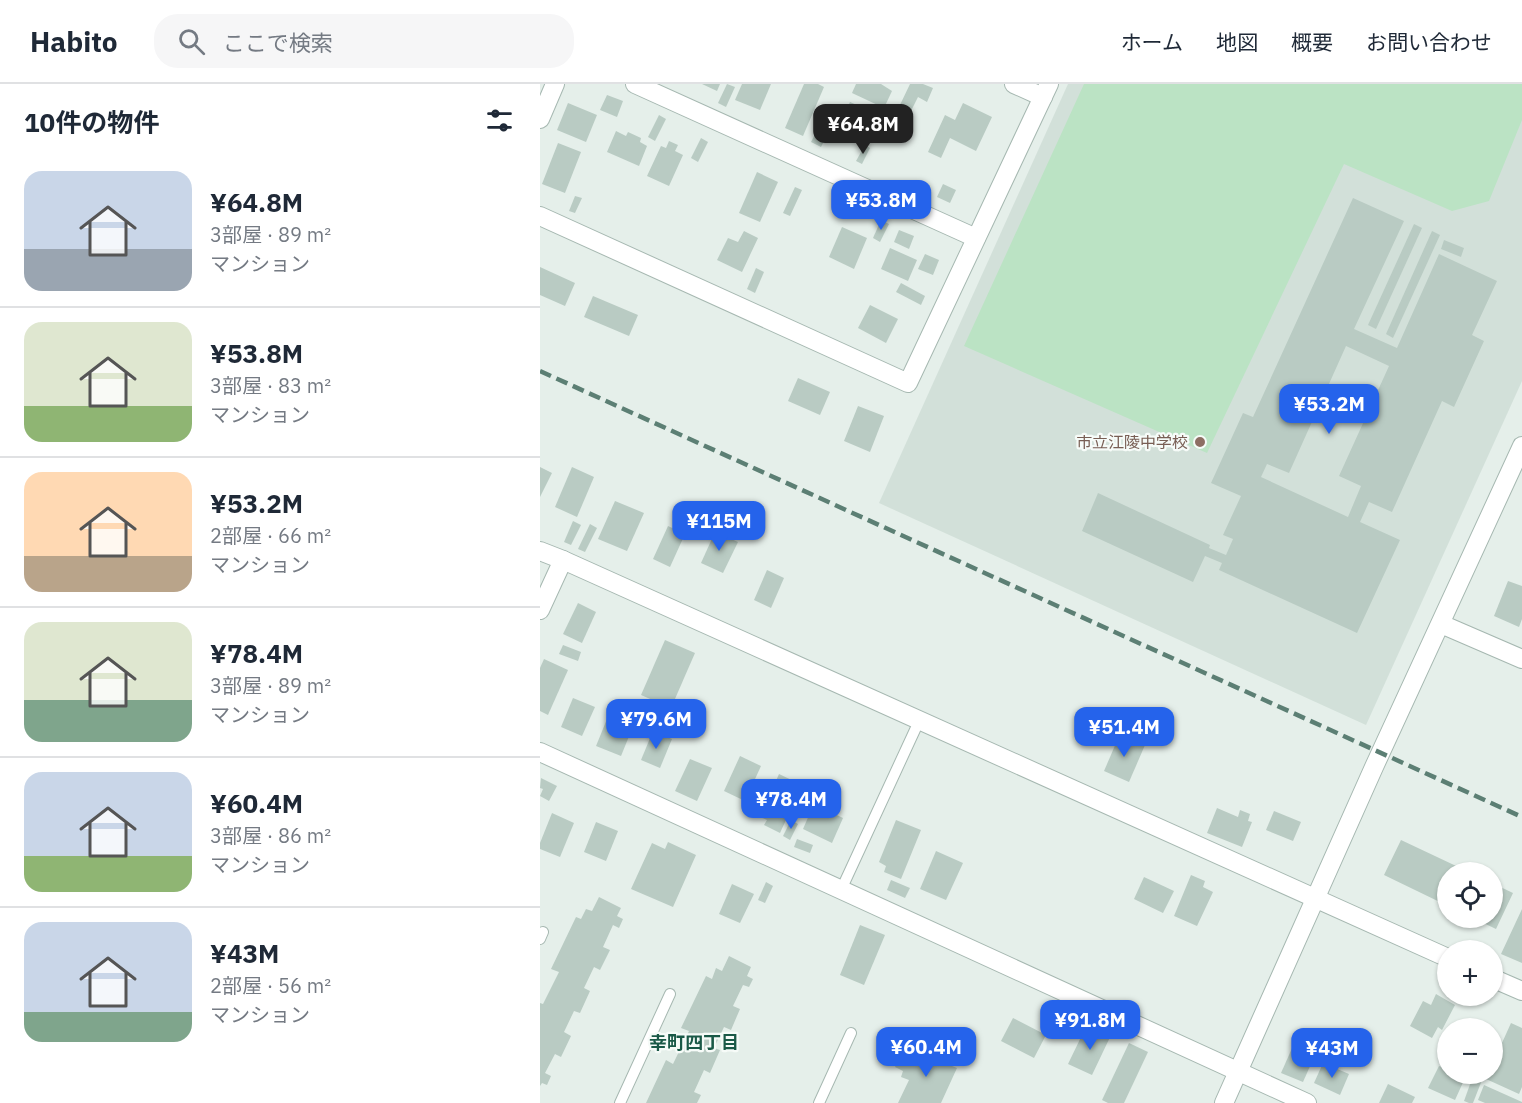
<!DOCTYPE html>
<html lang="ja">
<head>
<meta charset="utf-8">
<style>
	:root { --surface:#fff; --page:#f6f6f7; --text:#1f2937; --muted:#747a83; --line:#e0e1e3; --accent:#2563eb }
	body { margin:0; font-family:"IBM Plex Sans","Noto Sans JP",sans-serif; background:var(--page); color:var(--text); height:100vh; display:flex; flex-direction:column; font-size:22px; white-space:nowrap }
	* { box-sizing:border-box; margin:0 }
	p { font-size:20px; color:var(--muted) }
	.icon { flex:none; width:33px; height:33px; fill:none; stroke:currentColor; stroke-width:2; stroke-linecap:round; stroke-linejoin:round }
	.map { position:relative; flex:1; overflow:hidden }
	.sheet { display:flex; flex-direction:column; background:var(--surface); width:540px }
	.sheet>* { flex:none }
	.fabs { position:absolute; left:897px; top:778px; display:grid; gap:12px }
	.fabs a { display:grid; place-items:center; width:66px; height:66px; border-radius:50%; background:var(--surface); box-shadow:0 2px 4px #0004; font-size:30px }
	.price { position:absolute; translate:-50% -51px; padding:0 14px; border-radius:12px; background:var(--accent); color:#fff; font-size:20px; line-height:39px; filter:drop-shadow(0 2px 3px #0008) }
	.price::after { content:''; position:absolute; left:50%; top:36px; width:18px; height:14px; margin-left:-9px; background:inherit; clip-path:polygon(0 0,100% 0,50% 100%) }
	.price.selected { background:#222; color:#fff }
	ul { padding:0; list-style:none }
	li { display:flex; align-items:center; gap:18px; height:150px; padding:0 24px }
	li+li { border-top:2px solid var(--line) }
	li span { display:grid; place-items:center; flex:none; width:168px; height:120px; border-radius:18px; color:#555 }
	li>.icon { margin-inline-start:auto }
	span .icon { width:72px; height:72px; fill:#fffc; stroke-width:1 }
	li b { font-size:26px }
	h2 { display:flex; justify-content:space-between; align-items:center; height:72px; padding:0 24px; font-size:26px }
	header { display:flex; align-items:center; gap:36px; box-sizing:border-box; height:84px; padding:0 30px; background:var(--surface); border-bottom:2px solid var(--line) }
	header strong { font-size:28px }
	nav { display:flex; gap:33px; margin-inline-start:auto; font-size:21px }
	.search { width:420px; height:54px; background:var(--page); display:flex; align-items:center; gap:15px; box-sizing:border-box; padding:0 21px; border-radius:24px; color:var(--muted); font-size:22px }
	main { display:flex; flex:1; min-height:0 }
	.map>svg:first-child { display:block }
	.built { fill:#d2e0d9 }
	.green { fill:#bbe3c4 }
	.building { fill:#b9cbc3; fill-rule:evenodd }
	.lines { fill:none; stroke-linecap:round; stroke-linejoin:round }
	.service-casing { stroke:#a6b8b1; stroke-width:12 }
	.minor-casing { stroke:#a6b8b1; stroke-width:20 }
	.tertiary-casing { stroke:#a6b8b1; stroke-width:20 }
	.service { stroke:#fff; stroke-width:10 }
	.minor { stroke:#fff; stroke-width:18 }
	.tertiary { stroke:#fff; stroke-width:18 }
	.rail { stroke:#5c7f74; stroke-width:4.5; stroke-dasharray:12 6; stroke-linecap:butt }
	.education-dot { fill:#8d6e63; stroke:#f6fbf8; stroke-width:2 }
	.labels { text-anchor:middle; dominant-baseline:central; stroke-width:4.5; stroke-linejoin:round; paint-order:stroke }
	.education-label { font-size:16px; fill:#785e54; stroke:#f6fbf8; text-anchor:end }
	.neighbourhood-label { font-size:18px; font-weight:bold; fill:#1a5947; stroke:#f6fbf8 }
</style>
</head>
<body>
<header>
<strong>Habito</strong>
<div class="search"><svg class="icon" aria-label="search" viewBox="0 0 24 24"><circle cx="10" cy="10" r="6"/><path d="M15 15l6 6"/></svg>ここで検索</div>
<nav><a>ホーム</a><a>地図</a><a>概要</a><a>お問い合わせ</a></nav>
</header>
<main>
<section class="sheet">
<h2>10件の物件<svg class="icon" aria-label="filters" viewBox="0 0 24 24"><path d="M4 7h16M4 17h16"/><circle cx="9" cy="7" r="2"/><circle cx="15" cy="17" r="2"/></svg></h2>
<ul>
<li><span style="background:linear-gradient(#c9d6e8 65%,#9aa5b1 0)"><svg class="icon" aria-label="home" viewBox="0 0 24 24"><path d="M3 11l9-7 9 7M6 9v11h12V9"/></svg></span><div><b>¥64.8M</b><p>3部屋 · 89 m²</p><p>マンション</p></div></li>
<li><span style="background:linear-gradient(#dfe7d0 70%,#8fb573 0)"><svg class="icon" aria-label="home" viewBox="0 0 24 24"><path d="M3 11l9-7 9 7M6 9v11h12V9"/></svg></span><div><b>¥53.8M</b><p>3部屋 · 83 m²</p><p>マンション</p></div></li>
<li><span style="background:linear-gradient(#ffd9b3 70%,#b9a48a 0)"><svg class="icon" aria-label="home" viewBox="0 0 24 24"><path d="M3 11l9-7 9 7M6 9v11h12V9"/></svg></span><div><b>¥53.2M</b><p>2部屋 · 66 m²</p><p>マンション</p></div></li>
<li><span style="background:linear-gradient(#dfe7d0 65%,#7fa58c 0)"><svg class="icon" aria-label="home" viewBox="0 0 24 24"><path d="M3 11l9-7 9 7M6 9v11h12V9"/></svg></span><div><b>¥78.4M</b><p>3部屋 · 89 m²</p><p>マンション</p></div></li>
<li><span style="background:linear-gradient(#c9d6e8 70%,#8fb573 0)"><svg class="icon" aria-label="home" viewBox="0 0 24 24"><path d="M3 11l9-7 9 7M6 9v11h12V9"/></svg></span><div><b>¥60.4M</b><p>3部屋 · 86 m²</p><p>マンション</p></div></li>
<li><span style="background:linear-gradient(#c9d6e8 75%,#7fa58c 0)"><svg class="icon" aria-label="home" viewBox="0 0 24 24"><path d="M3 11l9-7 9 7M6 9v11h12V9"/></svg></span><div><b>¥43M</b><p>2部屋 · 56 m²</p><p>マンション</p></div></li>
</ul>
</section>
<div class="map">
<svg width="982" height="1019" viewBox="0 0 982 1019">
	<rect width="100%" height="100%" fill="#e5efea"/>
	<polygon class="built" points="528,0 982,0 982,297 826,641 339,419"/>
	<polygon class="green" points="544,0 982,0 982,36 949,117 912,127 804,80 667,369 424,262"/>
	<g class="building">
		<polygon points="162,0 180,0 177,7"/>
		<polygon points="187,0 195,3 186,23 178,19"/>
		<polygon points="202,0 231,0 220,26 195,16"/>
		<polygon points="264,0 278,0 284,3 263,52 245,44"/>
		<polygon points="316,0 341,0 352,7 344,24 312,9"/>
		<polygon points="370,0 383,0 393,4 387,18 378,13 370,29 359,23"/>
		<polygon points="67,11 83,17 77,33 60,26"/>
		<polygon points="310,18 337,30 328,52 300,40"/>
		<polygon points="28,19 57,31 46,58 17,46"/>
		<polygon points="423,19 452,33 436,67 410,54 401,74 388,68 405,31 415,36"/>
		<polygon points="119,31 126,35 115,57 108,53"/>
		<polygon points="281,39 291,43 281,63 271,58"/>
		<polygon points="76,47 86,52 88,48 101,54 100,58 107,62 99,82 67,68"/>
		<polygon points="161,54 168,58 158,78 151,74"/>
		<polygon points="129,57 138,61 135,67 143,71 129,102 107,92 121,62 126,64"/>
		<polygon points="18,59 41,68 25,109 2,100"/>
		<polygon points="325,61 330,64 322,80 316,77"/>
		<polygon points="217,88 238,98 220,138 199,129"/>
		<polygon points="403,100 416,106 410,119 397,113"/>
		<polygon points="255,103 262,106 250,132 243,129"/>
		<polygon points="35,112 42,114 35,129 29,127"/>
		<path d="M813,114L864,137L814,245L857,264L899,170L957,197L932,251L944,257L914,323L902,317L852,428L829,418L820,438L860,456L817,549L679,486L682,479L665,472L653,498L542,447L558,409L670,461L669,464L686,471L693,455L683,451L701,412L671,399L703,329L713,333ZM806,262L849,282L799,392L821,402L808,433L721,393L727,380L749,389Z"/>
		<polygon points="341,136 349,140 340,158 333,154"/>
		<polygon points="874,140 882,144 836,245 828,241"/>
		<polygon points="302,143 327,154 314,185 289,173"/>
		<polygon points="359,146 374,152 369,165 354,158"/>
		<polygon points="204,147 218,154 202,188 177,176 188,154 198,158"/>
		<polygon points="892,147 900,151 853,254 846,250"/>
		<polygon points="904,156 924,164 921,173 901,165"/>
		<polygon points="350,164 377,176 368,197 341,185"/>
		<polygon points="385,170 399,176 393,191 378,185"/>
		<polygon points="0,183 35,199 25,222 0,211"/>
		<polygon points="216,184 224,188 215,209 207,205"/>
		<polygon points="361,199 385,212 381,221 356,208"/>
		<polygon points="53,212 98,231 89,252 44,233"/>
		<polygon points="330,221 358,235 346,259 318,244"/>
		<polygon points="258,294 290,308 280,331 248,317"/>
		<polygon points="318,322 344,332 330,368 304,357"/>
		<polygon points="0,383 12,389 0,413"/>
		<polygon points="32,383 54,393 37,433 15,423"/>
		<polygon points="75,417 104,429 87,467 58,455"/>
		<polygon points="33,437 41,441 31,461 24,458"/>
		<polygon points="50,440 57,444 45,468 38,465"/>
		<polygon points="128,442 145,450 130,483 113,475"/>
		<polygon points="175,448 198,458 183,489 161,479"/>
		<polygon points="227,486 244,494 231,524 214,516"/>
		<polygon points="968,497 982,502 982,535 979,543 954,532"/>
		<polygon points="38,519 56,528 42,559 23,550"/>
		<polygon points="125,556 155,569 131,624 101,611"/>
		<polygon points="23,561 41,568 38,577 19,570"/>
		<polygon points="4,575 28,586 8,631 0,627 0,584"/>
		<polygon points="33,614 55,623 42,652 21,643"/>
		<polygon points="69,630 94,640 81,672 56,662"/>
		<polygon points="113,647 132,655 120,684 101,676"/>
		<polygon points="580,650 605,661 589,698 564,687"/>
		<polygon points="200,672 221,682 205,717 184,707"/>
		<polygon points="150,675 172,684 157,717 135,707"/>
		<polygon points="239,690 262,701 240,749 224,741 227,736 220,733"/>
		<polygon points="1,694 17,702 9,717 0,712 3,705 0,704"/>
		<polygon points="274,720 303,734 292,759 263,745"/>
		<polygon points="677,724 698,733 700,726 710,730 708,737 712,738 702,763 667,749"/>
		<polygon points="734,727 761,738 753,757 726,746"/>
		<polygon points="12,729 34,739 20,773 0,765 0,759"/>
		<polygon points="251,736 258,740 250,756 243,752"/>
		<polygon points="356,736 381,746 361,795 344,788 346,782 339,778"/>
		<polygon points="56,738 78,747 66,777 44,768"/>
		<polygon points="257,755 273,761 270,769 254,763"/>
		<polygon points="861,756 931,789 908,789 908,822 844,791"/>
		<polygon points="128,758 156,771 133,823 91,805 112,759 125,765"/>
		<polygon points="396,767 423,779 406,816 380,805"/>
		<polygon points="651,791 665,797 663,803 673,808 657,842 634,832"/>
		<polygon points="604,793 634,807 623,829 594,815"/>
		<polygon points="351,796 370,804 365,814 347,806"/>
		<polygon points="226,798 233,802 225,819 218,816"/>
		<polygon points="952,799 973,809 956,845 933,834 952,834"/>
		<polygon points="192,800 214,810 200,839 179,830"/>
		<polygon points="59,813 81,824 77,832 83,835 79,844 73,841 63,863 70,866 60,886 54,883 44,904 50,907 40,929 34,927 24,948 31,952 21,973 15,970 5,989 11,992 7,1001 2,999 0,1002 0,919 3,920 19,888 11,885 36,833 41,835 46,825 52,827"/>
		<polygon points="982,825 982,879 961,870"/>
		<polygon points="320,841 345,851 324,901 300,891"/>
		<polygon points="189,872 211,883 207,892 213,895 209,903 203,901 193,922 200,925 191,946 184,943 174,964 180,966 170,989 164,986 154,1008 161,1011 157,1019 106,1019 126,976 133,980 149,947 141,944 166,892 172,895 176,884 182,887"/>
		<polygon points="896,910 915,921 902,946 898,943 892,954 870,942 883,917 891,921"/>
		<polygon points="473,934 506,951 494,974 461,957"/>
		<polygon points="971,939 982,944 982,1003 979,1010 946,995 948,990 952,990 952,981"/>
		<polygon points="559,942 572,949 552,991 528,980 543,949 553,954"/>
		<polygon points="589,959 608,968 584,1019 568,1019 562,1016"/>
		<polygon points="753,962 775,971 763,998 741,989"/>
		<polygon points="389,966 414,978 412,982 417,984 401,1019 358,1019 369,996 361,993 363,987 355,983 359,975 367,979 371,972 377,975 379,971 386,974"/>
		<polygon points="783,979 809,990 800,1011 774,999"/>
		<polygon points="899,982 908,986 908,990 916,990 925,994 915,1016 888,1004"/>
		<polygon points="933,992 942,996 933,1019 929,1019 924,1017"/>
		<polygon points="848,1000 875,1013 872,1019 839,1019"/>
		<polygon points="944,1001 982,1018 982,1019 945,1019 938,1016"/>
	</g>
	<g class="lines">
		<g class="service-casing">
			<g id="service">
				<polyline points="301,806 380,635"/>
				<polyline points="0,855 3,848"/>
				<polyline points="80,1019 130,910"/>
				<polyline points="279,1019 311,949"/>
			</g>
		</g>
		<g class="minor-casing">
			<g id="minor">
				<polyline points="95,0 436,154"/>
				<polyline points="474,0 503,13"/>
				<polyline points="0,35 15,0"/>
				<polyline points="0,132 368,299 509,0"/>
				<polyline points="0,467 23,476"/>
				<polyline points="0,526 23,476 908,874"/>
				<polyline points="901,540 982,575"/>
				<polyline points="0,668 767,1019"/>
				<polyline points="952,894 982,907"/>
			</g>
		</g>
		<g class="tertiary-casing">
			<polyline id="tertiary" points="684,1019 834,683 982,362"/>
		</g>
		<use href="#service" class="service"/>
		<use href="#minor" class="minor"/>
		<use href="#tertiary" class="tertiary"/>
		<polyline class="rail" points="0,287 982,733"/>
	</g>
	<circle class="education-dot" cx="660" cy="358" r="6"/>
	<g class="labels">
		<g class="education-label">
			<text x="648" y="358">市立江陵中学校</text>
		</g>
		<g class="neighbourhood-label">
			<text x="154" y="958">幸町四丁目</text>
		</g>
	</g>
</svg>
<div class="fabs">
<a><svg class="icon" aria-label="locate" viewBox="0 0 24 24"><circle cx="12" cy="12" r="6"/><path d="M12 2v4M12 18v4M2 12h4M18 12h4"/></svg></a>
<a>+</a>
<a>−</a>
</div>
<b class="price selected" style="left:323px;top:71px">¥64.8M</b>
<b class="price" style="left:341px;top:147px">¥53.8M</b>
<b class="price" style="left:789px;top:351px">¥53.2M</b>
<b class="price" style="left:179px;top:468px">¥115M</b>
<b class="price" style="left:116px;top:666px">¥79.6M</b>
<b class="price" style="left:584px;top:674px">¥51.4M</b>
<b class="price" style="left:251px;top:746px">¥78.4M</b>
<b class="price" style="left:550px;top:967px">¥91.8M</b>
<b class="price" style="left:386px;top:994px">¥60.4M</b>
<b class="price" style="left:792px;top:995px">¥43M</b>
</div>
</main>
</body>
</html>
